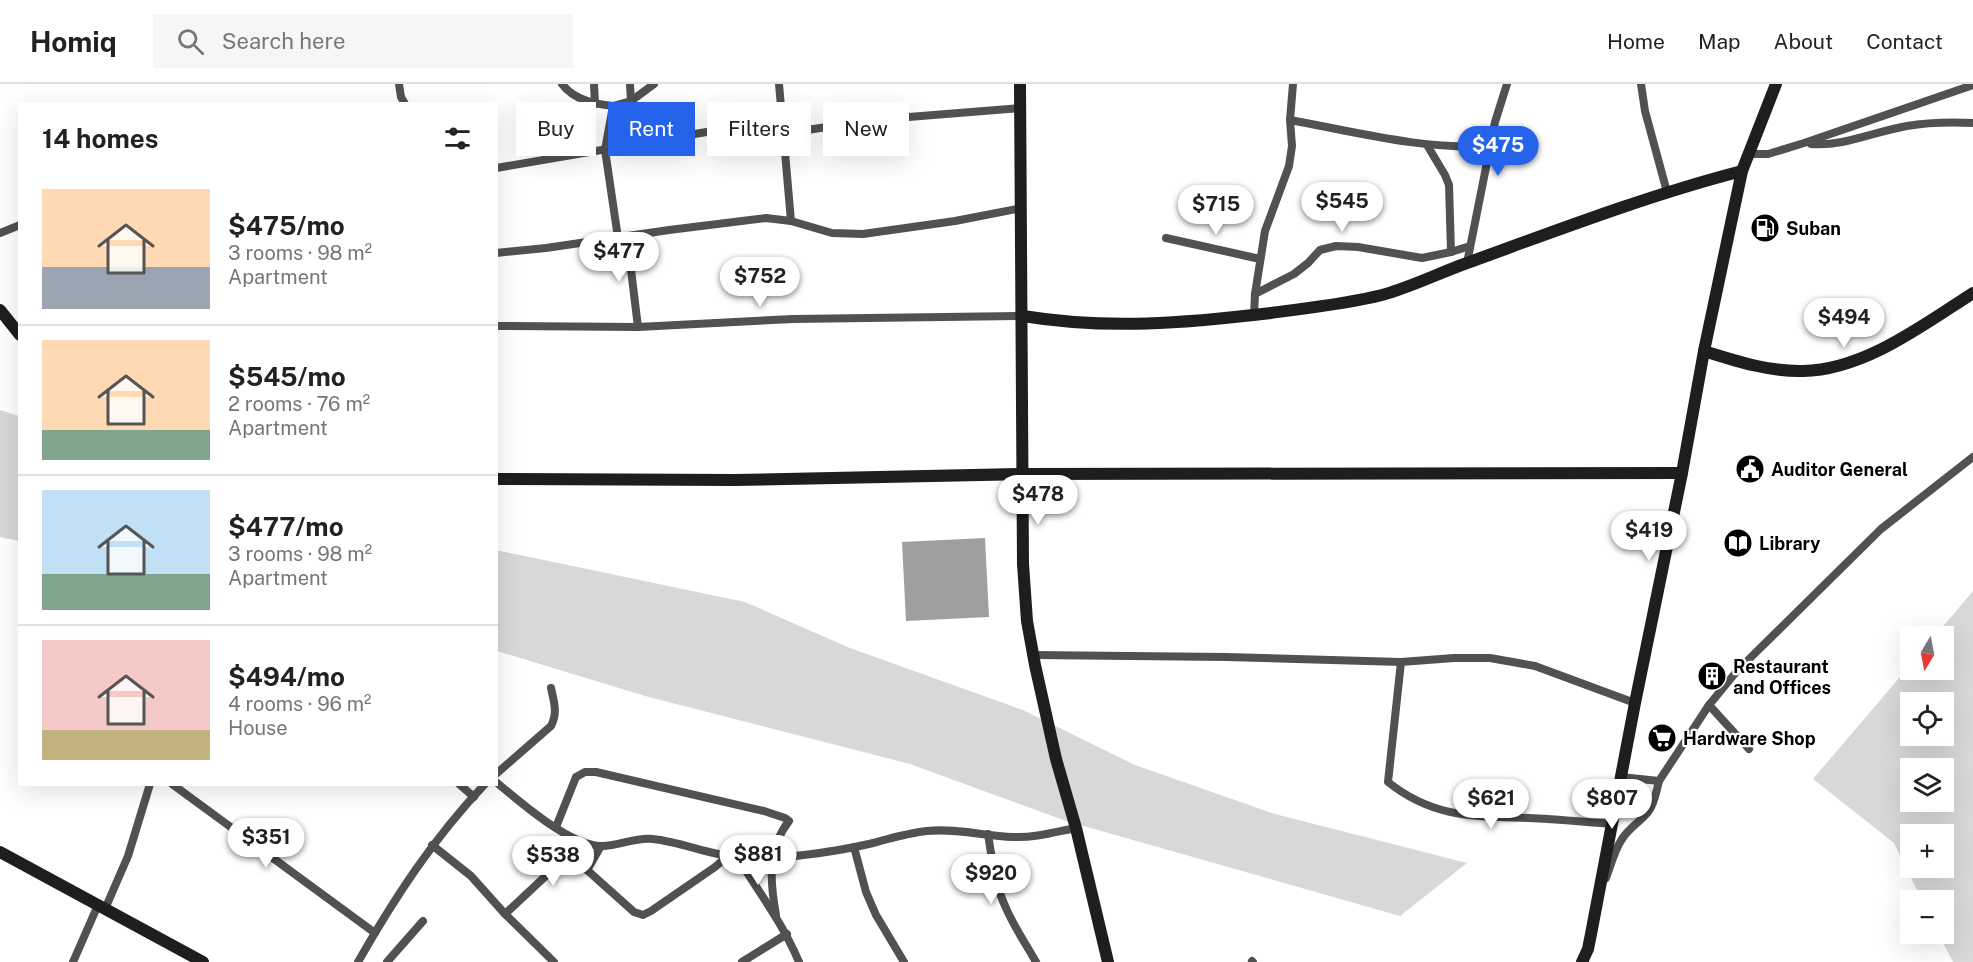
<!DOCTYPE html>
<html lang="en">
<head>
<meta charset="utf-8">
<style>
	:root { --surface:#fff; --page:#f6f6f6; --text:#222; --muted:#767676; --line:#e0e0e0; --accent:#2563eb }
	body { margin:0; font-family:"Public Sans",sans-serif; background:var(--page); color:var(--text); height:100vh; display:flex; flex-direction:column; font-size:22px; white-space:nowrap }
	* { box-sizing:border-box; margin:0 }
	p { font-size:20px; color:var(--muted) }
	.icon { flex:none; width:33px; height:33px; fill:none; stroke:currentColor; stroke-width:2; stroke-linecap:round; stroke-linejoin:round }
	.map { position:relative; flex:1; overflow:hidden }
	.side { position:absolute; left:18px; top:18px; width:480px; height:684px; display:flex; flex-direction:column; background:var(--surface); border-radius:0px; box-shadow:0 6px 24px #0002 }
	.side>* { flex:none }
	.guide { position:absolute; left:516px; top:18px; width:570px; height:54px; display:flex; gap:12px }
	.needle { width:39px; rotate:190deg }
	.tools { position:absolute; left:1900px; top:542px; display:grid; gap:12px }
	.tools a { display:grid; place-items:center; width:54px; height:54px; border-radius:0px; background:var(--surface); box-shadow:0 6px 24px #0002; font-size:30px }
	.price { position:absolute; translate:-50% -51px; padding:0 14px; border-radius:21px; background:#fff; color:#222; font-size:20px; line-height:39px; filter:drop-shadow(0 2px 3px #0008) }
	.price::after { content:''; position:absolute; left:50%; top:36px; width:18px; height:14px; margin-left:-9px; background:inherit; clip-path:polygon(0 0,100% 0,50% 100%) }
	.price.current { background:var(--accent); color:#fff }
	ul { padding:0; list-style:none }
	li { display:flex; align-items:center; gap:18px; height:150px; padding:0 24px }
	li+li { border-top:2px solid var(--line) }
	li span { display:grid; place-items:center; flex:none; width:168px; height:120px; border-radius:0px; color:#555 }
	li>.icon { margin-inline-start:auto }
	span .icon { width:72px; height:72px; fill:#fffc; stroke-width:1 }
	li b { font-size:26px }
	h2 { display:flex; justify-content:space-between; align-items:center; height:72px; padding:0 24px; font-size:26px }
	.pill { padding:0 21px; border-radius:0px; background:var(--surface); box-shadow:0 6px 24px #0002; font-size:21px; line-height:54px }
	.pill.current { background:var(--accent); color:#fff }
	header { display:flex; align-items:center; gap:36px; box-sizing:border-box; height:84px; padding:0 30px; background:var(--surface); border-bottom:2px solid var(--line) }
	header strong { font-size:28px }
	nav { display:flex; gap:33px; margin-inline-start:auto; font-size:21px }
	.search { width:420px; height:54px; background:var(--page); display:flex; align-items:center; gap:15px; box-sizing:border-box; padding:0 21px; border-radius:0px; color:var(--muted); font-size:22px }
	.map>svg:first-child { display:block }
	.green { fill:#d8d8d8; fill-rule:evenodd }
	.water { fill:#9f9f9f }
	.lines { fill:none; stroke-linecap:round; stroke-linejoin:round }
	.street { stroke:#515151; stroke-width:8 }
	.secondary { stroke:#1e1e1e; stroke-width:12 }
	.labels { text-anchor:middle; dominant-baseline:central; stroke-width:4.5; stroke-linejoin:round; paint-order:stroke }
	.poi-label { font-size:18px; font-weight:bold; fill:#000; stroke:#fff; text-anchor:start }
</style>
</head>
<body>
<header>
<strong>Homiq</strong>
<div class="search"><svg class="icon" aria-label="search" viewBox="0 0 24 24"><circle cx="10" cy="10" r="6"/><path d="M15 15l6 6"/></svg>Search here</div>
<nav><a>Home</a><a>Map</a><a>About</a><a>Contact</a></nav>
</header>
<div class="map">
<svg width="1973" height="878" viewBox="0 0 1973 878">
	<rect width="100%" height="100%" fill="#fff"/>
	<g class="green">
		<polygon points="0,326 19,332 19,457 0,453"/>
		<polygon points="496,466 745,518 850,564 1023,626 1135,681 1275,730 1467,779 1400,832 1066,737 910,680 645,612 497,567"/>
		<path d="M1973,507V878H1953L1938,849H1944V816H1922L1894,759L1813,695L1911,580V585H1944V552H1935ZM1911,618H1944V651H1911ZM1911,684H1944V717H1911ZM1911,750H1944V783H1911Z"/>
	</g>
	<polygon class="water" points="985,454 989,533 906,537 902,458"/>
	<g class="lines">
		<g class="street">
			<polyline points="399,0 401,13 405,20"/>
			<path d="M562,0C574,16 595,20 613,22"/>
			<polyline points="594,0 595,20"/>
			<polyline points="630,0 631,17"/>
			<polyline points="779,0 791,137"/>
			<polyline points="1641,0 1645,27 1667,108"/>
			<path d="M1290,36C1356,48 1423,66 1490,62"/>
			<polyline points="782,50 871,36 1020,24"/>
			<path d="M1811,60C1843,63 1876,47 1907,42C1930,38 1950,38 1973,39"/>
			<polyline points="1427,61 1445,91 1449,101 1451,168 1470,162"/>
			<polyline points="1747,70 1768,70 1804,59 1973,1"/>
			<polyline points="496,84 724,45 782,43"/>
			<polyline points="0,149 20,141"/>
			<polyline points="627,153 638,243"/>
			<polyline points="618,154 605,66 613,22 631,17 654,0"/>
			<polyline points="1166,154 1260,175"/>
			<polyline points="496,169 546,164 669,146 766,134 791,137 832,149 863,150 955,137 1022,124"/>
			<polyline points="1467,179 1495,38 1507,0"/>
			<polyline points="1255,210 1294,190 1308,179 1320,166 1336,162 1358,163 1422,174 1451,168"/>
			<polyline points="1254,231 1255,210 1265,147 1289,82 1292,62 1290,36 1293,0"/>
			<polyline points="496,242 638,243 793,235 1023,232"/>
			<polyline points="1033,571 1226,573 1401,578 1454,574 1490,574 1535,582 1635,619"/>
			<path d="M1401,578L1388,698C1433,734 1473,732 1528,734C1556,735 1584,738 1612,740"/>
			<polyline points="1709,621 1749,665"/>
			<path d="M496,690L551,642C558,629 554,618 551,604"/>
			<polyline points="1621,693 1659,697 1709,621 1737,587 1881,445 1973,373"/>
			<path d="M496,698C520,718 569,761 600,762C619,763 632,753 653,755C682,758 709,771 738,773C774,777 834,768 869,760C888,755 907,749 927,747C956,744 984,752 1013,753C1035,754 1055,748 1076,744"/>
			<polyline points="172,700 375,849"/>
			<polyline points="459,700 474,713"/>
			<path d="M556,743L576,693L585,688H596L764,727L785,734L789,737C767,765 770,798 776,831"/>
			<path d="M988,750C992,775 995,801 1006,824C1014,843 1026,860 1036,878"/>
			<polyline points="432,761 471,792 505,830 554,878"/>
			<polyline points="854,763 866,808 876,831 904,878"/>
			<path d="M737,773C760,810 782,838 799,878"/>
			<polyline points="565,774 587,786 634,828 643,831 651,827 715,783 729,771"/>
			<polyline points="587,786 601,762"/>
			<path d="M1606,794C1611,781 1614,767 1622,755C1629,744 1640,738 1648,728C1655,719 1656,708 1659,697"/>
			<polyline points="105,825 128,772 150,700"/>
			<polyline points="505,830 565,774 577,756"/>
			<polyline points="1252,877 1253,878"/>
			<polyline points="73,878 98,821"/>
			<path d="M358,878C395,813 433,755 485,700"/>
			<polyline points="387,878 423,837"/>
			<polyline points="742,878 787,850"/>
		</g>
		<g class="secondary">
			<polyline points="1020,0 1023,480 1027,537 1035,581 1056,675 1076,744 1108,878"/>
			<polyline points="0,226 20,251"/>
			<path d="M1023,232C1108,246 1186,239 1271,229C1308,224 1346,220 1382,211C1411,203 1439,189 1467,179C1558,146 1649,111 1742,87"/>
			<path d="M1704,267C1736,277 1770,288 1803,287C1864,286 1923,241 1973,209"/>
			<polyline points="496,395 734,396 1024,390 1682,389"/>
			<polyline points="0,768 203,878"/>
			<polyline points="1582,878 1588,865 1591,850 1635,619 1682,389 1704,267 1742,87 1776,0"/>
		</g>
	</g>
	<defs>
		<g id="fuel-disc" transform="scale(1.5)"><circle r="9.5" fill="#000" stroke="#fff"/><path d="M-5.5-6h7V0h2V4h1.3V-2.5L3-4.5l.8-.8L6-3V5H2.5V1h-1V6h-7ZM-4.2-4.7v3.2H.2V-4.7Z" fill="#fff"/></g>
		<g id="civic-disc" transform="scale(1.5)"><circle r="9.5" fill="#000" stroke="#fff"/><path d="M-.6-6.5H3V-4.5H.6V-3L4-1V1h2V6H-6V1h2V-1L-.6-3ZM-1.2 2.5V6h2.4V2.5Z" fill="#fff"/></g>
		<g id="library-disc" transform="scale(1.5)"><circle r="9.5" fill="#000" stroke="#fff"/><path d="M-6-4Q-3-5.5-.7-3.5V5Q-3 3-6 4ZM6-4Q3-5.5 .7-3.5V5Q3 3 6 4Z" fill="#fff"/></g>
		<g id="building-disc" transform="scale(1.5)"><circle r="9.5" fill="#000" stroke="#fff"/><path d="M-4-6H4V6H1V3H-1V6H-4ZM-2.5-4.3h1.7v1.8h-1.7ZM.8-4.3h1.7v1.8H.8ZM-2.5-1h1.7V.8h-1.7ZM.8-1h1.7V.8H.8Z" fill="#fff"/></g>
		<g id="supermarket-disc" transform="scale(1.5)"><circle r="9.5" fill="#000" stroke="#fff"/><path d="M-6-5.5h2.5l.6 2H6L4.5 2H-2.5L-4.4-4H-6ZM-1.5 3.2a1.3 1.3 0 1 0 .1 0ZM3 3.2a1.3 1.3 0 1 0 .1 0Z" fill="#fff"/></g>
	</defs>
	<g fill-rule="evenodd">
		<use href="#fuel-disc" x="1765" y="144"/>
		<use href="#civic-disc" x="1750" y="385"/>
		<use href="#library-disc" x="1738" y="459"/>
		<use href="#building-disc" x="1712" y="592"/>
		<use href="#supermarket-disc" x="1662" y="654"/>
	</g>
	<g class="labels">
		<g class="poi-label">
			<text x="1786" y="144">Suban</text>
			<text x="1771" y="385">Auditor General</text>
			<text x="1759" y="459">Library</text>
			<text x="1733" y="582">Restaurant<tspan x="1733" dy="21">and Offices</tspan></text>
			<text x="1683" y="654">Hardware Shop</text>
		</g>
	</g>
</svg>
<div class="tools">
<a><svg class="needle" viewBox="-14 -14 28 28"><path d="M0-13l5 13h-10z" fill="#e53935"/><path d="M0 13l5-13h-10z" fill="#767676"/></svg></a>
<a><svg class="icon" aria-label="locate" viewBox="0 0 24 24"><circle cx="12" cy="12" r="6"/><path d="M12 2v4M12 18v4M2 12h4M18 12h4"/></svg></a>
<a><svg class="icon" aria-label="layers" viewBox="0 0 24 24"><path d="M12 4l9 5-9 5-9-5zM3 14l9 5 9-5"/></svg></a>
<a>+</a>
<a>−</a>
</div>
<b class="price current" style="left:1498px;top:93px">$475</b>
<b class="price" style="left:1342px;top:149px">$545</b>
<b class="price" style="left:1216px;top:152px">$715</b>
<b class="price" style="left:619px;top:199px">$477</b>
<b class="price" style="left:760px;top:224px">$752</b>
<b class="price" style="left:1844px;top:265px">$494</b>
<b class="price" style="left:1038px;top:442px">$478</b>
<b class="price" style="left:1649px;top:478px">$419</b>
<b class="price" style="left:1491px;top:746px">$621</b>
<b class="price" style="left:1612px;top:746px">$807</b>
<b class="price" style="left:266px;top:785px">$351</b>
<b class="price" style="left:758px;top:802px">$881</b>
<b class="price" style="left:553px;top:803px">$538</b>
<b class="price" style="left:991px;top:821px">$920</b>
<div class="guide">
<a class="pill">Buy</a>
<a class="pill current">Rent</a>
<a class="pill">Filters</a>
<a class="pill">New</a>
</div>
<section class="side">
<h2>14 homes<svg class="icon" aria-label="filters" viewBox="0 0 24 24"><path d="M4 7h16M4 17h16"/><circle cx="9" cy="7" r="2"/><circle cx="15" cy="17" r="2"/></svg></h2>
<ul>
<li><span style="background:linear-gradient(#ffd9b3 65%,#9aa5b1 0)"><svg class="icon" aria-label="home" viewBox="0 0 24 24"><path d="M3 11l9-7 9 7M6 9v11h12V9"/></svg></span><div><b>$475/mo</b><p>3 rooms · 98 m²</p><p>Apartment</p></div></li>
<li><span style="background:linear-gradient(#ffd9b3 75%,#7fa58c 0)"><svg class="icon" aria-label="home" viewBox="0 0 24 24"><path d="M3 11l9-7 9 7M6 9v11h12V9"/></svg></span><div><b>$545/mo</b><p>2 rooms · 76 m²</p><p>Apartment</p></div></li>
<li><span style="background:linear-gradient(#bfe0f5 70%,#7fa58c 0)"><svg class="icon" aria-label="home" viewBox="0 0 24 24"><path d="M3 11l9-7 9 7M6 9v11h12V9"/></svg></span><div><b>$477/mo</b><p>3 rooms · 98 m²</p><p>Apartment</p></div></li>
<li><span style="background:linear-gradient(#f6c9c9 75%,#c2b280 0)"><svg class="icon" aria-label="home" viewBox="0 0 24 24"><path d="M3 11l9-7 9 7M6 9v11h12V9"/></svg></span><div><b>$494/mo</b><p>4 rooms · 96 m²</p><p>House</p></div></li>
</ul>
</section>
</div>
</body>
</html>
